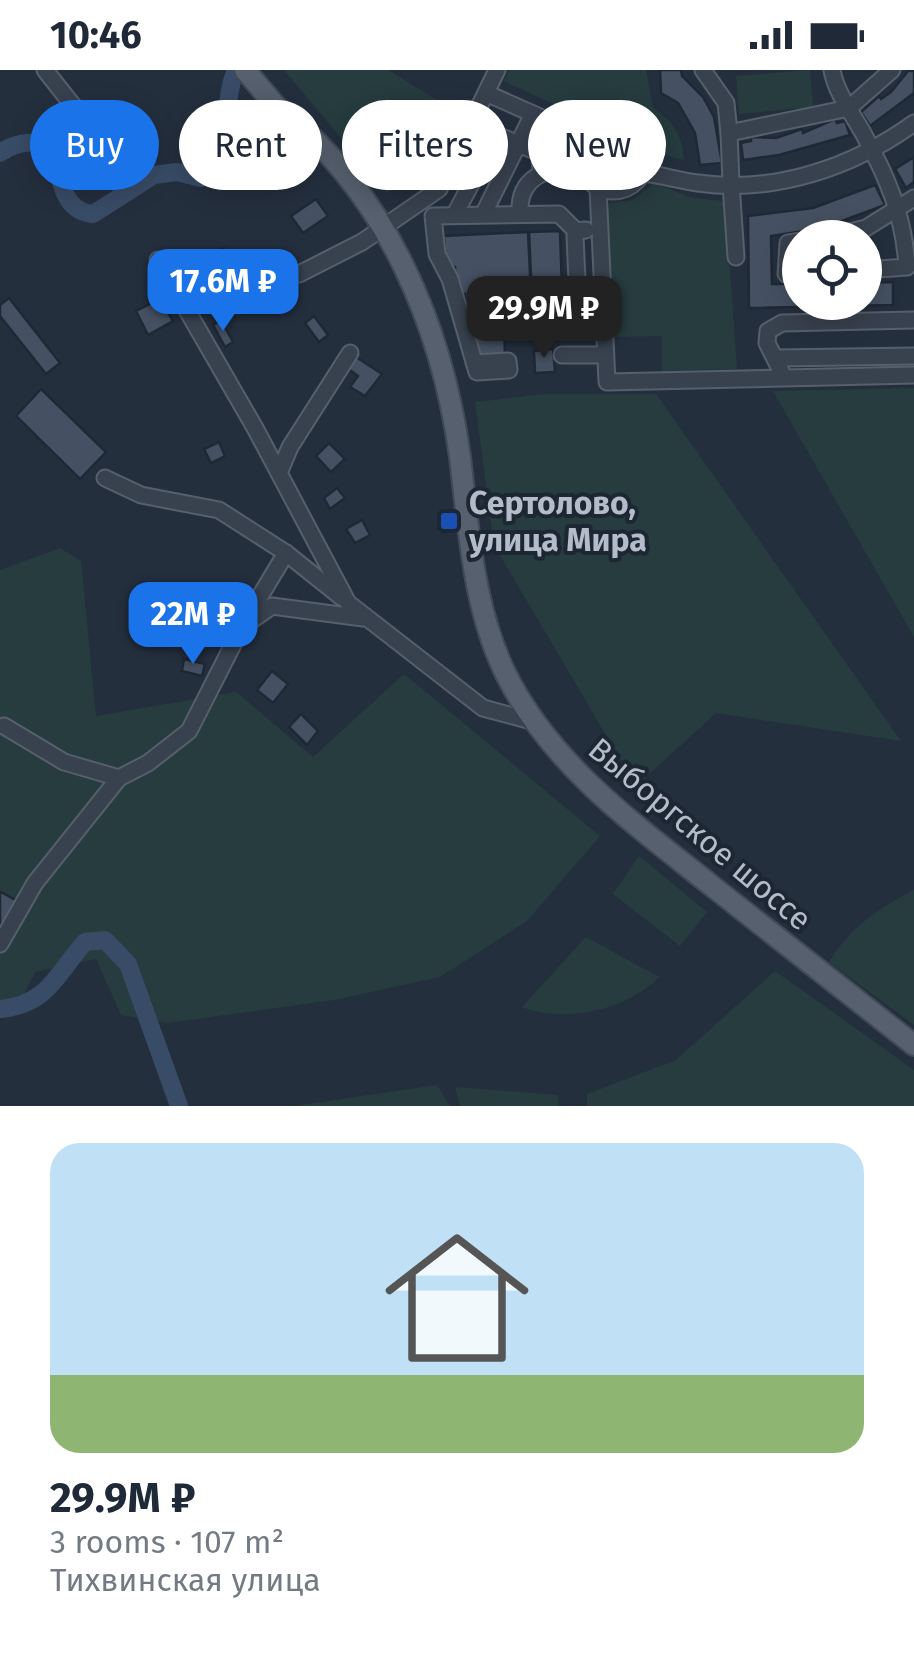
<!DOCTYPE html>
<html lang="en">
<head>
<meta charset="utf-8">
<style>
	:root { --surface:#fff; --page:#f6f6f7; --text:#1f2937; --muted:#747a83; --accent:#1a73e8 }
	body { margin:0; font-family:"Fira Sans",sans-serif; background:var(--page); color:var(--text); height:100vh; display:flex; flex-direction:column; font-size:38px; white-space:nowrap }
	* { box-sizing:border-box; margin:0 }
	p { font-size:32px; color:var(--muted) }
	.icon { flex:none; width:55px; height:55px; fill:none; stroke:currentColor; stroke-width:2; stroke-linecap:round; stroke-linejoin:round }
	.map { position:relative; height:1036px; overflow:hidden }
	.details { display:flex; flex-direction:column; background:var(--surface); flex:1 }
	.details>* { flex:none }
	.guide { position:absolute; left:30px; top:30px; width:855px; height:90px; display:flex; gap:20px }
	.tools { position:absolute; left:782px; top:150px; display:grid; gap:20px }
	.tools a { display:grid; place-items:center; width:100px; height:100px; border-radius:50%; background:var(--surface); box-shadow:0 5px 25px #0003; font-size:50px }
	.price { position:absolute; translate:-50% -85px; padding:0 22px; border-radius:20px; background:var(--accent); color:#fff; font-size:32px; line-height:65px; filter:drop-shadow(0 2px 5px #0008) }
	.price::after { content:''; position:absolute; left:50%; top:60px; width:30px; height:22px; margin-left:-15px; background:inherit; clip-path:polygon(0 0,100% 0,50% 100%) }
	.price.active { background:#222; color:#fff }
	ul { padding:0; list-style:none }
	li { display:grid; align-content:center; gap:20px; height:530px; padding:0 50px }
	li span { display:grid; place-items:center; height:310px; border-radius:30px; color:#555 }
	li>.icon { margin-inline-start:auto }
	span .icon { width:180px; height:180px; fill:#fffc; stroke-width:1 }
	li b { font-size:42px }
	.pill { padding:0 35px; border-radius:45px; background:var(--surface); box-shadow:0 5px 25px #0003; font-size:35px; line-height:90px }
	.pill.active { background:var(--accent); color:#fff }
	.status { display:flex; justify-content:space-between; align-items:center; height:70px; padding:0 50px; background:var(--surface); direction:ltr }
	.status svg { height:28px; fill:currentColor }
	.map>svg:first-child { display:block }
	.green { fill:#263c3f }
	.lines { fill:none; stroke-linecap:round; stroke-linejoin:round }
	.river { stroke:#394c67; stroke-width:18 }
	.building { fill:#455162; stroke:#1f2835; stroke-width:2.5 }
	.minor-casing { stroke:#565f6c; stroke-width:19 }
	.major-casing { stroke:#414a57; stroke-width:24 }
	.minor { stroke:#38414e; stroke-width:15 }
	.major { stroke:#56606e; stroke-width:20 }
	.transit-dot { fill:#1a4fb4; stroke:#1d2633; stroke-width:4 }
	.labels { text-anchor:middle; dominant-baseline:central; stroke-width:8; stroke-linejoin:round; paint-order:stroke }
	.poi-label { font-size:32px; font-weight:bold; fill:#b4bcc9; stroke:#1d2633; text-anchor:start }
	.street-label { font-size:32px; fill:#b4bcc9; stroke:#1d2633 }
</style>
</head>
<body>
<div class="status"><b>10:46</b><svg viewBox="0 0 49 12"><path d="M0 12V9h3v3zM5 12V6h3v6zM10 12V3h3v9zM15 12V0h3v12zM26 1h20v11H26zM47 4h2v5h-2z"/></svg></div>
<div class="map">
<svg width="914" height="1036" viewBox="0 0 914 1036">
	<rect width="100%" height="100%" fill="#242f3e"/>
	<g class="green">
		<polygon points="284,0 388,0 437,30 440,90 387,123"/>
		<path d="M509,0H646L653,38C673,51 683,66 684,90L662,84C654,45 620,31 585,49L504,11Z"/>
		<polygon points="810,0 813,37 739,44 736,6"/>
		<polygon points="653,113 693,128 725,131 737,299 662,301 662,266 611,267 607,138 609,133 634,130"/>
		<polygon points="914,318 914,567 773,321"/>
		<polygon points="544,324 656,324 901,671 716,643 636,716 494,475 475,332"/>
		<polygon points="60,478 81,491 96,646 236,622 313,687 404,604 600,766 527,851 440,907 334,930 168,953 121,945 96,889 35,902 13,947 0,947 0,500"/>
		<polygon points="639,786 707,842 680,876 613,824"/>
		<path d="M914,820V955L829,892C850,857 878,839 914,820Z"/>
		<path d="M586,867L659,907C627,940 564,954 522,937Z"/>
		<polygon points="775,901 914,1000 914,1036 587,1036 587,1024 676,990"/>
		<polygon points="437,1015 450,1036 294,1036"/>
		<polygon points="455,1017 558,1025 559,1036 460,1036"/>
	</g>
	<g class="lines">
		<g class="river">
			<path d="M0,83C17,71 37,70 55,78C59,105 61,141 93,144L154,105L177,102L201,108C238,81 219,39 236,0"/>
			<path d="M0,939C48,935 57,903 85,872L105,870L128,894L179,1036"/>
		</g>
	</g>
	<g class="building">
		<polygon points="660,0 681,0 682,6 703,27 714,47 722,93 700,95 695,63 678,33 661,23"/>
		<polygon points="908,1 914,1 914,23 870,56 861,42 879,26 881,29 891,22"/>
		<polygon points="835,49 837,53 845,51 850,65 779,85 743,90 741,73 751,71 751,67 776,68 802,59 803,63"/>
		<polygon points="914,87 914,112 906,118 895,99"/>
		<polygon points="875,115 885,135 823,158 771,166 772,214 800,214 800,232 865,232 865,213 893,212 893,235 749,238 748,146 813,138"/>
		<polygon points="316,129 328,146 303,163 291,146"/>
		<polygon points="560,161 563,248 533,249 529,162"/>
		<polygon points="528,162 532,248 504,249 505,290 477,291 475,251 466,251 465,224 456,225 455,197 446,198 444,166"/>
		<polygon points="224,178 234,199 220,206 210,185"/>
		<polygon points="9,228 60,293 46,304 0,246 0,235"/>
		<polygon points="160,229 173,251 148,265 136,241"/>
		<polygon points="314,246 328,265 319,272 305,253"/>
		<polygon points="221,250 233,272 225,277 213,255"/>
		<polygon points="553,279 555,302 535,303 534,281"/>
		<polygon points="356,287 382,304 365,326 350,317 358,306 347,298"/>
		<polygon points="41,319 106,382 80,409 16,346"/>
		<polygon points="219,372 225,386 211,393 204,379"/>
		<polygon points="329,373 345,389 331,402 316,386"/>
		<polygon points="337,418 345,428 330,439 324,428"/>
		<polygon points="362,450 370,465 355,473 346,459"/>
		<polygon points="188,540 208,545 202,566 183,561"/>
		<polygon points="184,589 205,594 202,606 182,601"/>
		<polygon points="272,601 288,614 273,633 257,620"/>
		<polygon points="301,644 318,661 307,675 289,657"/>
		<polygon points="1,822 19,832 0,862 0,823"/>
	</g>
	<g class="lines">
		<g class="minor-casing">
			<g id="minor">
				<polyline points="45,0 101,71"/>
				<polyline points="703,0 726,33 729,63 849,38 892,0"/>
				<path d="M832,0C836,23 852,43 863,63C888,108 904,147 907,197L865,200"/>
				<polyline points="486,23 587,68"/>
				<circle cx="613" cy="88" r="33"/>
				<polyline points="729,63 731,113"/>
				<path d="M644,103C662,105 680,111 698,113C775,124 853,97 914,53"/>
				<polyline points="731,114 736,187"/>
				<polyline points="598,118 607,312 914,305"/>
				<polyline points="484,143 533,44"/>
				<path d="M520,143C518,104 550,99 580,93"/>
				<polyline points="455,144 497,65 540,83 541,101"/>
				<polyline points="586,160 576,161 575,166 578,233 603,236"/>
				<polyline points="827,168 866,158 914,128"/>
				<polyline points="800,171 788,173 786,204 800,203"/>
				<polyline points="158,190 255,358 348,533 483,638 535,652"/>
				<polyline points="299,204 362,172 439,119 497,0"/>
				<polyline points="562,285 605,285"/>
				<polyline points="777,288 914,286"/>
				<polyline points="474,293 508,291 509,300 477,302 450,209 437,184 433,146 559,144 576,161"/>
				<polyline points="784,307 767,273 768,261 782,253 914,250"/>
				<polyline points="279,403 290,377 350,283"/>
				<polyline points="105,408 141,425 219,440 286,483 341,527"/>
				<polyline points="247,548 286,483"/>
				<polyline points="4,656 64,692 119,708"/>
				<polyline points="0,874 35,813 119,708 148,693 189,661 242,557 272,536 363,548"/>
			</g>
		</g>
		<g class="major-casing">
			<g id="major">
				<polyline points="245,0 286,48"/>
				<path d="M281,40C387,124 442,256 460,387C469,463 474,547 511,614C558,700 637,756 712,816C779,869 847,922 914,975"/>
			</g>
		</g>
		<use href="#minor" class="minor"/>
		<use href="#major" class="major"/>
	</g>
	<rect class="transit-dot" x="439" y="441" width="20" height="20" rx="5"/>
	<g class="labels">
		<g class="poi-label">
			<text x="469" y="433">Сертолово,<tspan x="469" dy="37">улица Мира</tspan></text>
		</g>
		<g class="street-label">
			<text transform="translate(700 764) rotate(40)">Выборгское шоссе</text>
		</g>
	</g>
</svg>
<div class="tools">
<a><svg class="icon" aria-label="locate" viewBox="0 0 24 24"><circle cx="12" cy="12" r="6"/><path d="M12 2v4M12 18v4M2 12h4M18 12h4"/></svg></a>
</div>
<b class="price" style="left:223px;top:264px">17.6M ₽</b>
<b class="price active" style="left:544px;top:291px">29.9M ₽</b>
<b class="price" style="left:193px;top:597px">22M ₽</b>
<div class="guide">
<a class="pill active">Buy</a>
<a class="pill">Rent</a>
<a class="pill">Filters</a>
<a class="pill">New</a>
</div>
</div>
<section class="details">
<ul>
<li><span style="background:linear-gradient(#bfe0f5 75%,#8fb573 0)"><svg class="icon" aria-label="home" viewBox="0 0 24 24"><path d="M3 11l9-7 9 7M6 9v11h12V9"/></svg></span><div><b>29.9M ₽</b><p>3 rooms · 107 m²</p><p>Тихвинская улица</p></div></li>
</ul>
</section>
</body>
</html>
